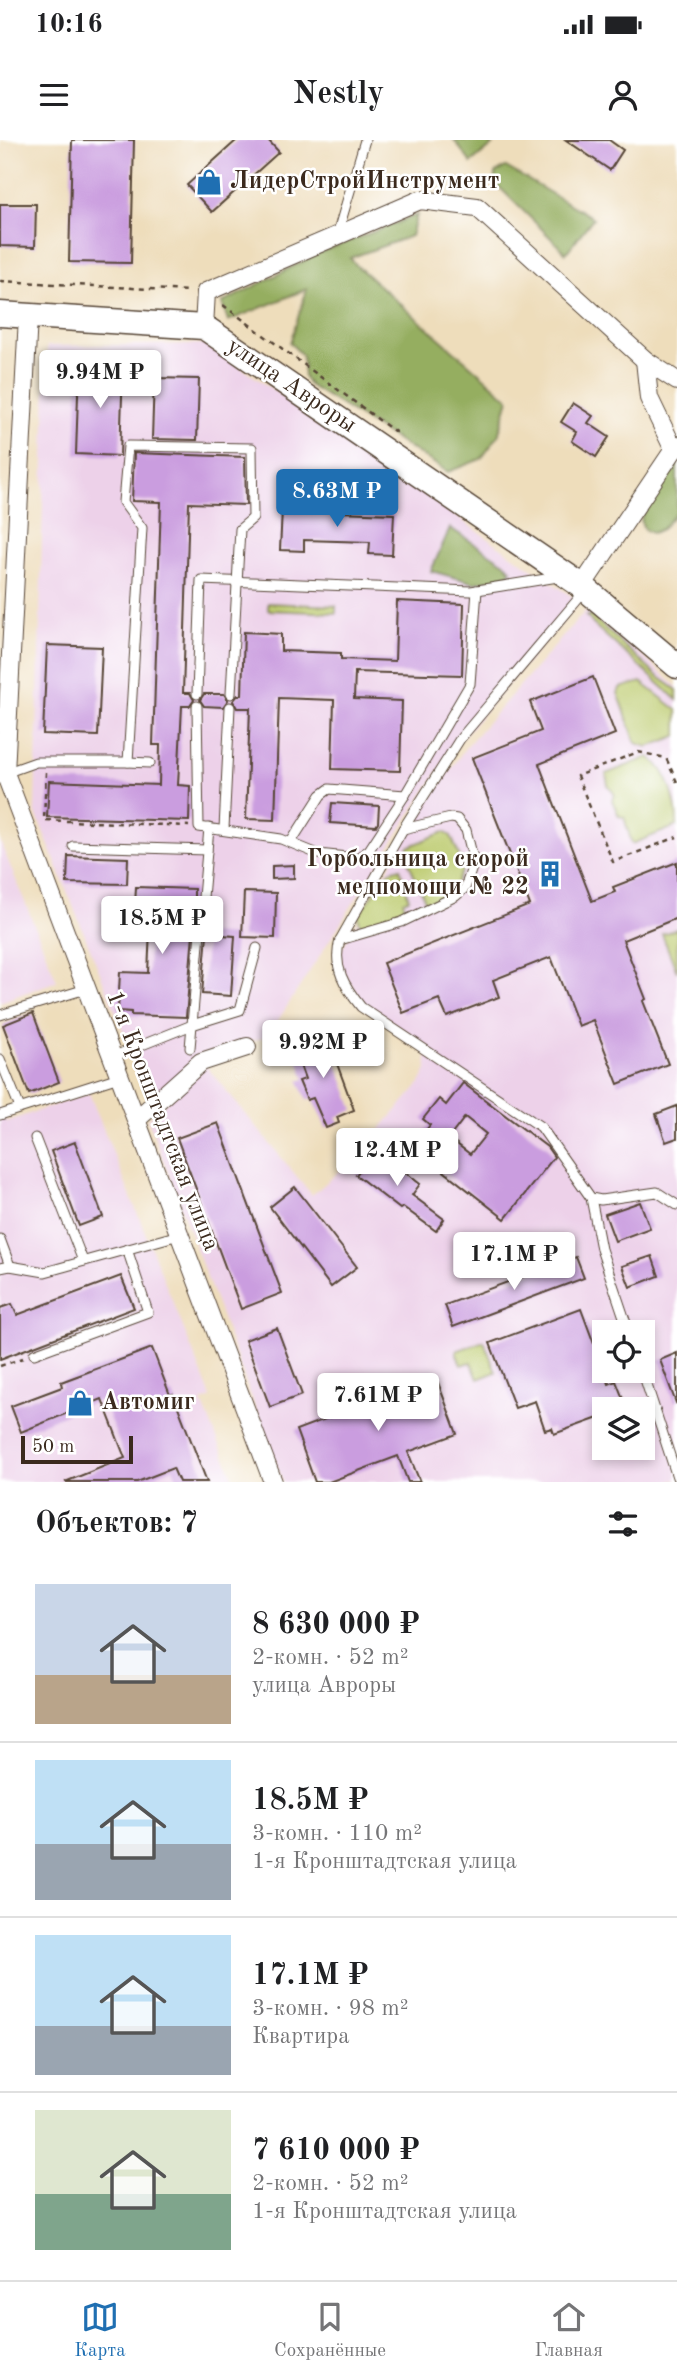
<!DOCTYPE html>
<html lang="ru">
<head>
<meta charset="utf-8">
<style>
	:root { --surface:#fff; --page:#f2f2f2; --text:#202124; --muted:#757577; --line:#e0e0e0; --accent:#1f6fb2 }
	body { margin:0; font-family:"Old Standard TT",serif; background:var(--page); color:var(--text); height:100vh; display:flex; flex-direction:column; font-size:26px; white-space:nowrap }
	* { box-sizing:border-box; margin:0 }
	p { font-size:23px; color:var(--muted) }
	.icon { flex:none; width:38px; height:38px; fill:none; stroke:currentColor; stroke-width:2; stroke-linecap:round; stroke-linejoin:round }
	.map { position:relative; height:1342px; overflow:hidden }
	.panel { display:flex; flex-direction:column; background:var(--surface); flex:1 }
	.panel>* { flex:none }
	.buttons { position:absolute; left:592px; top:1180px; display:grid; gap:14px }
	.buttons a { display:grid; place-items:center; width:63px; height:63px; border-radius:0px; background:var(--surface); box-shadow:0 4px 10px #0003; font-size:35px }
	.scale { position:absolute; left:21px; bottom:18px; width:112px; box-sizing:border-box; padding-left:7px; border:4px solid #3b2a1e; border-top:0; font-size:19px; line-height:24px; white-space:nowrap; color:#3b2a1e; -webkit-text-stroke:5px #fff; paint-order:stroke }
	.price { position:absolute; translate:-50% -60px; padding:0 16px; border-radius:7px; background:#fff; color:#222; font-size:23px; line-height:46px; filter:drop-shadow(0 2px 4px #0008) }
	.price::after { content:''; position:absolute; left:50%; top:42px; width:21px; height:16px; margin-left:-10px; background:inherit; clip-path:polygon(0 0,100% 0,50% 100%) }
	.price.current { background:var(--accent); color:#fff }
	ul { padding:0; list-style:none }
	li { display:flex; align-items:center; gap:21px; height:175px; padding:0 35px }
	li+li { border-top:2px solid var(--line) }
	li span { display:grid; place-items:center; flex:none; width:196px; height:140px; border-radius:0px; color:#555 }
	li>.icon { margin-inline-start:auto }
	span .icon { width:84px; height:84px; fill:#fffc; stroke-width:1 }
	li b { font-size:30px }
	h2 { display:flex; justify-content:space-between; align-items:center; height:84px; padding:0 35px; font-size:30px }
	.status { display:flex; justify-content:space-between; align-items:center; height:49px; padding:0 35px; background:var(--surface); direction:ltr }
	.status svg { height:19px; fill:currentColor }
	header { display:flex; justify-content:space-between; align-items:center; height:91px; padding:0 35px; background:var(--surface); font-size:32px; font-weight:700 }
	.menu { display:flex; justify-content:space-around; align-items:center; height:98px; border-top:2px solid var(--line); background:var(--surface); font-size:19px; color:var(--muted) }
	.menu a { display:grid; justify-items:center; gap:4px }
	.menu .current { color:var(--accent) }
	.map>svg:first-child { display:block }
	.built { fill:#edd1e9; fill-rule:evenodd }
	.green { fill:#bcca6d; stroke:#7c7a46; stroke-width:2 }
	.forest { fill:#95ae60; stroke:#686c3f; stroke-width:2 }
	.building { fill:#ca9ddf; fill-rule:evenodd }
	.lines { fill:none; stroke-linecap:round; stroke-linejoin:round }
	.lane-casing { stroke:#564536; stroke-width:11 }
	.street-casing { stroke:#564536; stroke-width:20 }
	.secondary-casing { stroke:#564536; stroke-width:27 }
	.path { stroke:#564536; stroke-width:2.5; stroke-dasharray:5 5; stroke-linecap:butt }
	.lane { stroke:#fff; stroke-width:9 }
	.street { stroke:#fff; stroke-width:18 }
	.secondary { stroke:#fff; stroke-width:24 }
	.labels { text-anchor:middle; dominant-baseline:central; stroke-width:5; stroke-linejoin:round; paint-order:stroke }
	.poi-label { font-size:24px; font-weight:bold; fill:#3b2a1e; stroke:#fff; text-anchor:start }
	.street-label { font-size:24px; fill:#3b2a1e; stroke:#fff }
</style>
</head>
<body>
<div class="status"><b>10:16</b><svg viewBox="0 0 49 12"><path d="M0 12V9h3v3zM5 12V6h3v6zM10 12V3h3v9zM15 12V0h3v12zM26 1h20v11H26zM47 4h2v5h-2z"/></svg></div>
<header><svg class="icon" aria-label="menu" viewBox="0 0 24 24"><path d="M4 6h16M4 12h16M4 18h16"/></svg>Nestly<svg class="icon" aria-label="person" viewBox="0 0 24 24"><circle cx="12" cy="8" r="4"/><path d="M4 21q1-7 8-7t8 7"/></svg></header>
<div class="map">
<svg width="677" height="1342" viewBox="0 0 677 1342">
	<rect width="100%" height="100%" fill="#fff"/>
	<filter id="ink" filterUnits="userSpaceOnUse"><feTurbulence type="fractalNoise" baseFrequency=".0143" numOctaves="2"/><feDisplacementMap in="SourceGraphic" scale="14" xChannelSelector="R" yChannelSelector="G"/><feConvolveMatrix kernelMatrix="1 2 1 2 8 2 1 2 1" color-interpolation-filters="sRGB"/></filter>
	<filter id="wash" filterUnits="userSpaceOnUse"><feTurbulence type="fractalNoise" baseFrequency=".00686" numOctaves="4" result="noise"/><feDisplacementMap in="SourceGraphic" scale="28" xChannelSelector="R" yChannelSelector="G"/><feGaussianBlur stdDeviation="1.57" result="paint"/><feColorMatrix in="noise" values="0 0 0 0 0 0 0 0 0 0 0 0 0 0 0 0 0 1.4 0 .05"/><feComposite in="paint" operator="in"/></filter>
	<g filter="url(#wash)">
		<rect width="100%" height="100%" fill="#edb"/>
		<g class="built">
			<polygon points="207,204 580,462 453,608 268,896 203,916 152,963 35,671 47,206"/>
			<path d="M588,468L677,547V1339L670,1342H283L148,979L206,926L312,1055L356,1017L419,945L427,930L426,906L365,865L343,831L340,812L415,682L466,607ZM604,1192H642V1230H604ZM604,1269H642V1307H604Z"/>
			<polygon points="0,701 57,841 0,862"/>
			<polygon points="89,953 211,1257 202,1262 235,1342 0,1342 0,967 6,982"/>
		</g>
		<g class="green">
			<polygon points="268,463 336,466 336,473 268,470"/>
			<polygon points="591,475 656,535 677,550 677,560 593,484 587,476"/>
			<polygon points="641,542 677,570 677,596 648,607 636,603 618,553 620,548"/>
			<path d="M649,617C670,631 677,663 677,686L632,704L624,677L619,676L612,660L615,655L608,645L606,634Z"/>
			<polygon points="444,692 451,696 464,727 451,753 426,763 405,714 408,707"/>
			<polygon points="400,728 409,759 403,761 406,771 365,788 360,784 358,776 390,731"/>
			<polygon points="677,789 677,832 662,794"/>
			<polygon points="484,1201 496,1232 478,1239 471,1222 461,1225 456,1211"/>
		</g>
		<g class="forest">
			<polygon points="454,0 486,0 493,5 471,23"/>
			<polygon points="506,27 593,78 566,113 494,42 496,33"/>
			<polygon points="417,75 411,96 350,118 357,126 509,259 498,296 481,319 448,332 309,245 304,237 302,215 290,203 307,149 228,181 222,163 319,113"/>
			<polygon points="677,324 677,372 662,389 653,393 645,390 641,382 642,376"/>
			<polygon points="450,388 506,424 511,430 509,436 475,443 431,431"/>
		</g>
		<g id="blocks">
			<g class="building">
				<polygon points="72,0 134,0 131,123 69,122"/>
				<polygon points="237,0 268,0 279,12 212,72 187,45"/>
				<polygon points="566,0 609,0 623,10 610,30"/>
				<polygon points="0,64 36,64 35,107 0,106"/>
				<polygon points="79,225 123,226 120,316 76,314"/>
				<polygon points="154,238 199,239 197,300 152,299"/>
				<polygon points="573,263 593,276 588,283 609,297 596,317 572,301 577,292 561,282"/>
				<polygon points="134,313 245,317 246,365 189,363 183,553 190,553 194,560 190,566 182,566 178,645 190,646 189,681 47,677 49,641 159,645 160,605 153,605 161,362 132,361"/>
				<polygon points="282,370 394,374 392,415 369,414 370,402 304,400 304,411 280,410"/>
				<polygon points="397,461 464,464 462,535 355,532 354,559 402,561 400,631 332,629 334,560 279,558 275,680 246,679 250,568 237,568 233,561 238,555 242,555 244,492 281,494 281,511 341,513 341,519 395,521"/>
				<polygon points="47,505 102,507 98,596 43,594"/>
				<polygon points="593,537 615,594 539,624 592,761 615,752 613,747 677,722 677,778 623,800 646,859 643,861 668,924 618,944 593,880 578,886 551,817 493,840 499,857 447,877 439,859 403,873 383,823 530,765 472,618 541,591 530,562"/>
				<polygon points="204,554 224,554 228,560 223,567 204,566 200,560"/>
				<polygon points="332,663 379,666 378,683 376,686 330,683"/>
				<polygon points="68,716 128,718 127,744 67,743"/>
				<polygon points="294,725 294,738 272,739 272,726"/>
				<polygon points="136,747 194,749 194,769 191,769 190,793 193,794 186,877 131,875 131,872 118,871 120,832 148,833 151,767 135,766"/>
				<polygon points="244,752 276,753 275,798 242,797"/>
				<polygon points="207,794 235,796 231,856 202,854"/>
				<polygon points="33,873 59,942 29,954 3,885"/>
				<polygon points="326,894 354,970 337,977 339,983 326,988 313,958 307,960 299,941 305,939 293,906"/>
				<path d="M463,943L547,1007L554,1017L505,1079L413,1007L430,985L423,979L439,959L446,965ZM465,977L486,994L470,1014L449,998Z"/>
				<polygon points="677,966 677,998 666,1002 656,974"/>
				<polygon points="218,983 282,1153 241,1169 177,998"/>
				<polygon points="75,1002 103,1077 79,1086 51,1011"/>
				<polygon points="376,1009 420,1044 412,1055 444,1079 436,1091 403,1067 400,1069 356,1035"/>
				<polygon points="295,1047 357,1127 331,1147 270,1067"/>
				<polygon points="640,1062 650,1088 615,1101 605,1074"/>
				<polygon points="652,1116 659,1136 630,1147 622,1126"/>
				<polygon points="576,1117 584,1138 453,1187 445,1165"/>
				<polygon points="121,1136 134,1168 0,1219 0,1168 12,1164 17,1175"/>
				<polygon points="581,1169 609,1244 616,1241 627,1269 604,1269 604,1276 554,1294 552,1288 545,1290 535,1261 515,1268 490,1203"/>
				<polygon points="277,1188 302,1255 270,1267 245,1200"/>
				<polygon points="152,1208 170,1255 173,1254 207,1342 179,1342 173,1328 137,1342 65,1342 125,1318 102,1259 21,1292 11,1266 62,1247 61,1242"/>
				<polygon points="677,1213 677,1262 676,1263 660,1220"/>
				<polygon points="436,1237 457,1294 408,1312 420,1342 408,1342 398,1316 329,1342 315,1342 296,1290"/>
			</g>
		</g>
	</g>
	<g filter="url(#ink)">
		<use href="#blocks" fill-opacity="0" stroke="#564536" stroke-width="2"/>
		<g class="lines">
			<g class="lane-casing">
				<g id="lane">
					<polyline points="337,95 365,0"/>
					<path d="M585,451L460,599L403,689L340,800C332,827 345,847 361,867L541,987L591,1058L601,1060L657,1052L677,1065"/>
					<polyline points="197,554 201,440 471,451 558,437"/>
					<polyline points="197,566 199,687 281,699 318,714 357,718 369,710 405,655 470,544 477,450"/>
					<polyline points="128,622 150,623"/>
					<polyline points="5,633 36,622 128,622 142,388 123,362 128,306 252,308 253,378 240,389 231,554"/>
					<polyline points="224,689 230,567"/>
					<polyline points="291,702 321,655 329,649 405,655"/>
					<polyline points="73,706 207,710"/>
					<polyline points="340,800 402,782 456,756 465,748 474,722 466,690 457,679 451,678 403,689"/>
					<polyline points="0,875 86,849"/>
					<polyline points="190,908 209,688"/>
					<polyline points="112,917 192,885 240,870 257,808"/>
					<polyline points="0,919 20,968"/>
					<polyline points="0,975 119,937"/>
					<polyline points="35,998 83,1121"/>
					<polyline points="591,1058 601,1109 629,1192"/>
					<polyline points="0,1099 10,1126"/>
					<polyline points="0,1128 10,1126 45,1132 179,1095"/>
					<polyline points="34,1214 148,1172 127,1109"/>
					<polyline points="642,1230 677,1337"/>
				</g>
			</g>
			<g class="street-casing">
				<g id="street">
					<polyline points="28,176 5,633 273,1342"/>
					<polyline points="204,187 206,152 420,60 477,67 645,220 677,241"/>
					<polyline points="645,220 649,258 674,310"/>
					<polyline points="582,446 677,305"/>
					<polyline points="136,980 201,922 247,907"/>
				</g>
			</g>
			<g class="secondary-casing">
				<polyline id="secondary" points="0,174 204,187 582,446 677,526"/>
			</g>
			<g class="path">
				<polyline points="0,141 189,151"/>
				<polyline points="223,165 398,294"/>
				<polyline points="46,632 44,680 189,686"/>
				<polyline points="677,642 666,618 638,612 577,636 613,722 677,697"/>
				<polyline points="0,1226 23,1218"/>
			</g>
			<use href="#lane" class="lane"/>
			<use href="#street" class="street"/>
			<use href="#secondary" class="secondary"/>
		</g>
	</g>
	<defs>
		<g id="shop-bare" transform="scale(2.1)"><path d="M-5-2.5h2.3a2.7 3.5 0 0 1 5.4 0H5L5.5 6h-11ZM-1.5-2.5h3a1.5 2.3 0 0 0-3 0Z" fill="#1f6fb2" stroke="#fff" stroke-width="2.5" paint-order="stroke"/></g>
		<g id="building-bare" transform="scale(2.1)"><path d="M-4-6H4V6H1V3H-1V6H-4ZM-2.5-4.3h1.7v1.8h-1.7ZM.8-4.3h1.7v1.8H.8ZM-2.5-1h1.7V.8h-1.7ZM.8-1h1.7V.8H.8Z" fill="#1f6fb2" stroke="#fff" stroke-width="2.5" paint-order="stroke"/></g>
	</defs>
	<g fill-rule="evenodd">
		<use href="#shop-bare" x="209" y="42"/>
		<use href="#building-bare" x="550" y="734"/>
		<use href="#shop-bare" x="80" y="1263"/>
	</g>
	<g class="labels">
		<g class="poi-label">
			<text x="230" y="42">ЛидерСтройИнструмент</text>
			<text x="529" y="720" text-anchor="end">Горбольница скорой<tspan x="529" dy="28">медпомощи № 22</tspan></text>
			<text x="101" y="1263">Автомиг</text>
		</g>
		<g class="street-label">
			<text transform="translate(291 246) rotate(34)">улица Авроры</text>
			<text transform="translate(162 981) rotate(69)">1-я Кронштадтская улица</text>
		</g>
	</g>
</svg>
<div class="buttons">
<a><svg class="icon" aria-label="locate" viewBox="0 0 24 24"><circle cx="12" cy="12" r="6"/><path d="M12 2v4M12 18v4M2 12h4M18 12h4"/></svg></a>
<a><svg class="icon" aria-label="layers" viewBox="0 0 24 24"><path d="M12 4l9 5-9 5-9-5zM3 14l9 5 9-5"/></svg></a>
</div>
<div class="scale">50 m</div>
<b class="price" style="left:100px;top:270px">9.94M ₽</b>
<b class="price current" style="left:337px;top:389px">8.63M ₽</b>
<b class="price" style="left:162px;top:816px">18.5M ₽</b>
<b class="price" style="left:323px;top:940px">9.92M ₽</b>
<b class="price" style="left:397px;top:1048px">12.4M ₽</b>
<b class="price" style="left:514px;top:1152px">17.1M ₽</b>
<b class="price" style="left:378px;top:1293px">7.61M ₽</b>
</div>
<section class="panel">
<h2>Объектов: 7<svg class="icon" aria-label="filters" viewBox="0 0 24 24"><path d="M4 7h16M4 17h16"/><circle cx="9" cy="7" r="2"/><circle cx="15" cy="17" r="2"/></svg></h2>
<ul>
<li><span style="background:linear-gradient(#c9d6e8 65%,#b9a48a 0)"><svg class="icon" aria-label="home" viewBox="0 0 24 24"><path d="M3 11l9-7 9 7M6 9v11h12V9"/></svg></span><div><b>8 630 000 ₽</b><p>2-комн. · 52 m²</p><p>улица Авроры</p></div></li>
<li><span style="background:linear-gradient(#bfe0f5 60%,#9aa5b1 0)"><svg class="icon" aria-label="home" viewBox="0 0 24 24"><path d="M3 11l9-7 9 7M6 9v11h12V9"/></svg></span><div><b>18.5M ₽</b><p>3-комн. · 110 m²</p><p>1-я Кронштадтская улица</p></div></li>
<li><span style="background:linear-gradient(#bfe0f5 65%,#9aa5b1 0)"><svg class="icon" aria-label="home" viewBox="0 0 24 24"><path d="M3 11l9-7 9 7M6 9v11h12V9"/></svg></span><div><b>17.1M ₽</b><p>3-комн. · 98 m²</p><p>Квартира</p></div></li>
<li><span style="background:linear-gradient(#dfe7d0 60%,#7fa58c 0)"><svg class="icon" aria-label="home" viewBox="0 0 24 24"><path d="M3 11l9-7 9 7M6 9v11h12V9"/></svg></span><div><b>7 610 000 ₽</b><p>2-комн. · 52 m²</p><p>1-я Кронштадтская улица</p></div></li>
</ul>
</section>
<nav class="menu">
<a class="current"><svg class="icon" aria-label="map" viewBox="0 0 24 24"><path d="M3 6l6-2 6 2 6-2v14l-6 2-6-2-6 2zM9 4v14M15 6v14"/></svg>Карта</a>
<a><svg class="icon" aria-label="saved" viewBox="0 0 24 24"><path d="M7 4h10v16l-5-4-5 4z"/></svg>Сохранённые</a>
<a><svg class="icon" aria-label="home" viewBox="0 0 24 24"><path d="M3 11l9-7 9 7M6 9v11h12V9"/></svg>Главная</a>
</nav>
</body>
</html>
